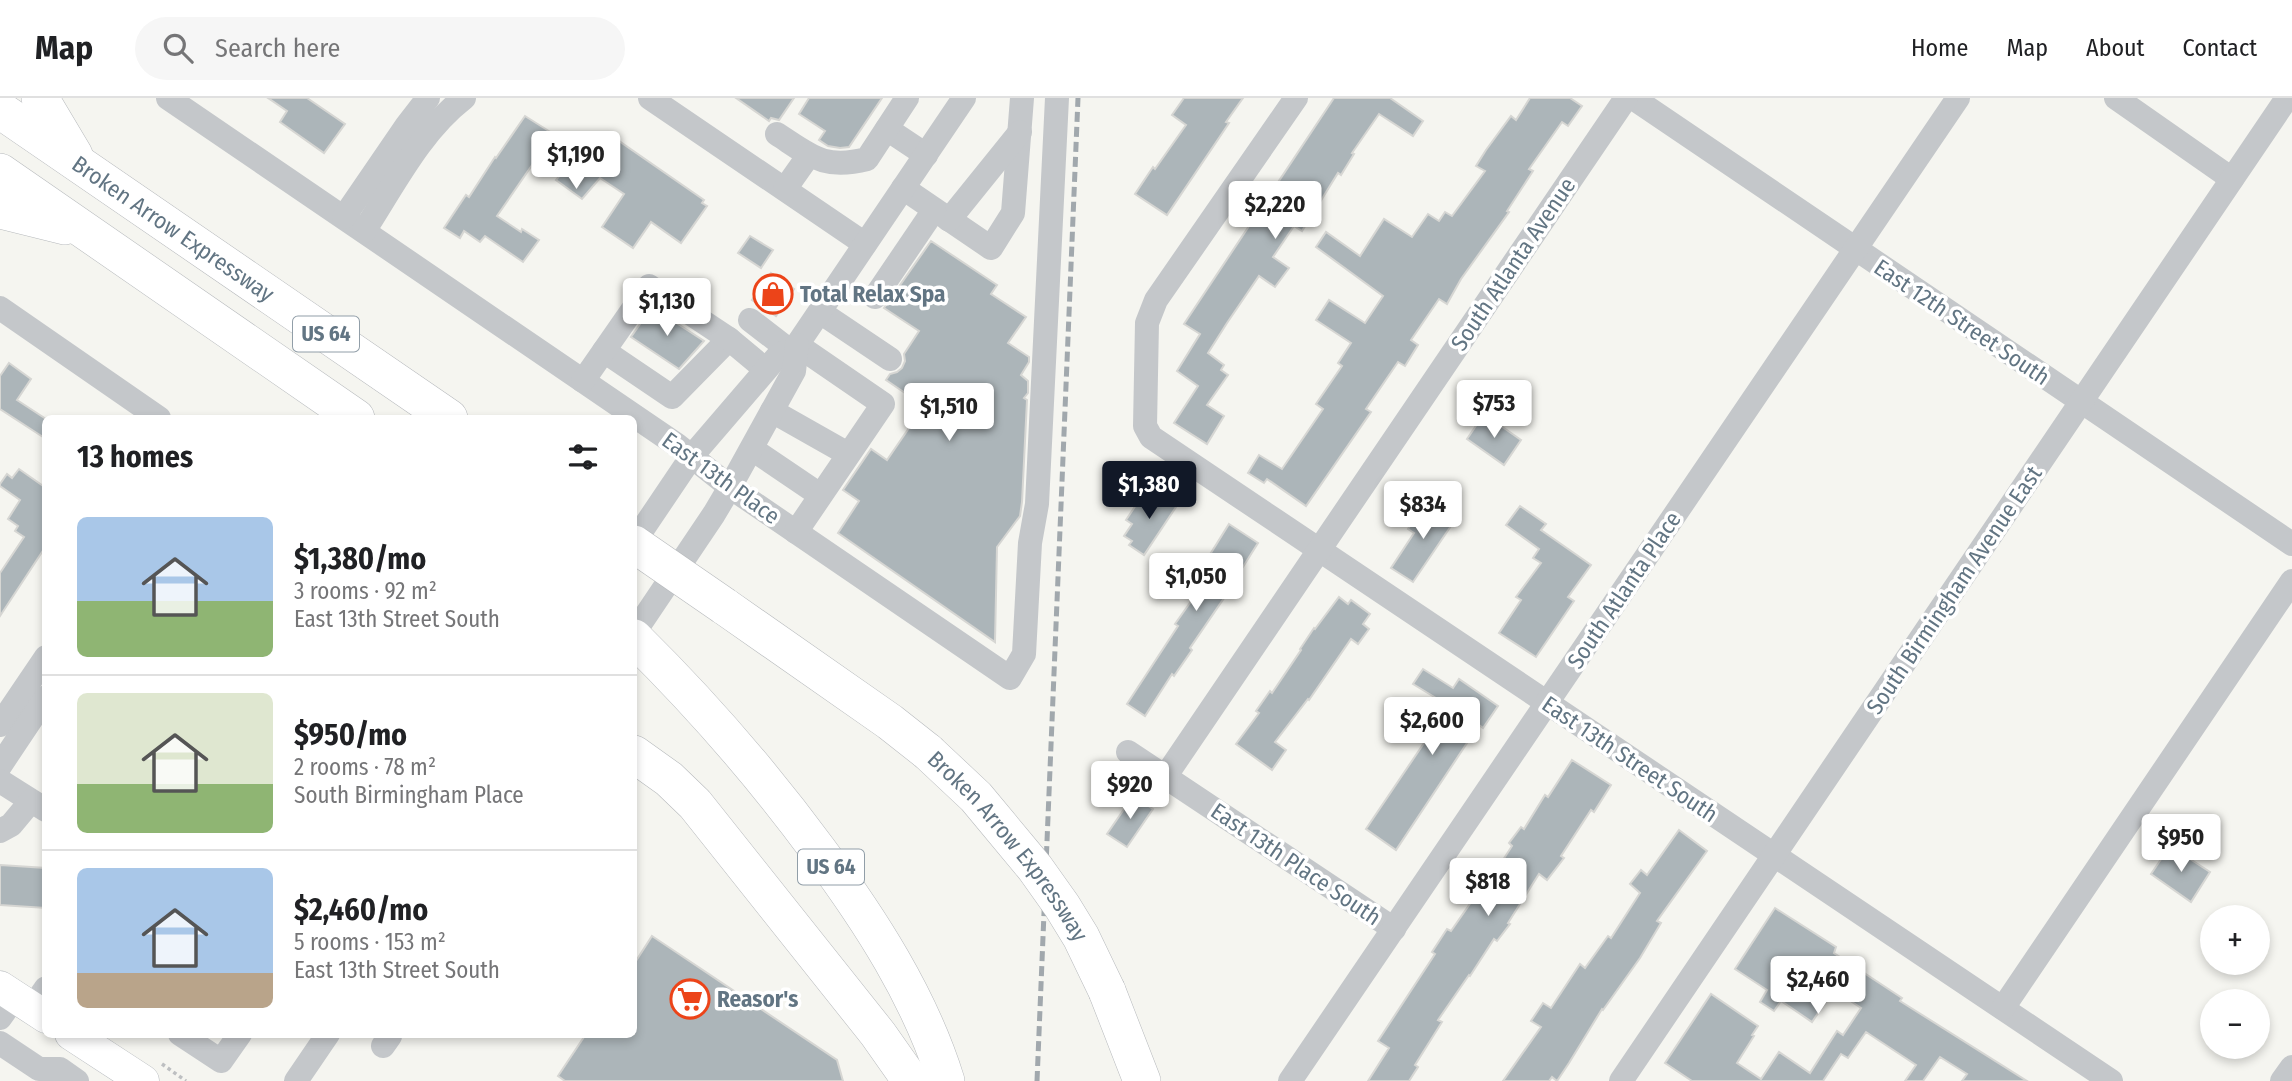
<!DOCTYPE html>
<html lang="en">
<head>
<meta charset="utf-8">
<style>
	:root { --surface:#fff; --page:#f6f6f6; --text:#202124; --muted:#757577; --line:#e0e0e0; --accent:#111827 }
	body { margin:0; font-family:"Fira Sans Condensed",sans-serif; background:var(--page); color:var(--text); height:100vh; display:flex; flex-direction:column; font-size:26px; white-space:nowrap }
	* { box-sizing:border-box; margin:0 }
	p { font-size:23px; color:var(--muted) }
	.icon { flex:none; width:38px; height:38px; fill:none; stroke:currentColor; stroke-width:2; stroke-linecap:round; stroke-linejoin:round }
	.map { position:relative; flex:1; overflow:hidden }
	.sheet { position:absolute; left:42px; top:317px; width:595px; height:623px; display:flex; flex-direction:column; background:var(--surface); border-radius:10px; box-shadow:0 4px 10px #0003 }
	.sheet>* { flex:none }
	.buttons { position:absolute; left:2200px; top:807px; display:grid; gap:14px }
	.buttons a { display:grid; place-items:center; width:70px; height:70px; border-radius:50%; background:var(--surface); box-shadow:0 4px 10px #0003; font-size:35px }
	.price { position:absolute; translate:-50% -60px; padding:0 16px; border-radius:7px; background:#fff; color:#222; font-size:23px; line-height:46px; filter:drop-shadow(0 2px 4px #0008) }
	.price::after { content:''; position:absolute; left:50%; top:42px; width:21px; height:16px; margin-left:-10px; background:inherit; clip-path:polygon(0 0,100% 0,50% 100%) }
	.price.selected { background:var(--accent); color:#fff }
	ul { padding:0; list-style:none }
	li { display:flex; align-items:center; gap:21px; height:175px; padding:0 35px }
	li+li { border-top:2px solid var(--line) }
	li span { display:grid; place-items:center; flex:none; width:196px; height:140px; border-radius:10px; color:#555 }
	li>.icon { margin-inline-start:auto }
	span .icon { width:84px; height:84px; fill:#fffc; stroke-width:1 }
	li b { font-size:30px }
	h2 { display:flex; justify-content:space-between; align-items:center; height:84px; padding:0 35px; font-size:30px }
	header { display:flex; align-items:center; gap:42px; box-sizing:border-box; height:98px; padding:0 35px; background:var(--surface); border-bottom:2px solid var(--line) }
	header strong { font-size:33px }
	nav { display:flex; gap:38px; margin-inline-start:auto; font-size:24px }
	.search { width:490px; height:63px; background:var(--page); display:flex; align-items:center; gap:18px; box-sizing:border-box; padding:0 24px; border-radius:38px; color:var(--muted); font-size:26px }
	.map>svg:first-child { display:block }
	.building { fill:#acb5b9; stroke:#d6d6d3; stroke-width:2 }
	.lines { fill:none; stroke-linecap:round; stroke-linejoin:round }
	.major-casing { stroke:#b6babe; stroke-width:33 }
	.highway-casing { stroke:#b6b9bc; stroke-width:38 }
	.path { stroke:#bdbfc1; stroke-width:3.5; stroke-dasharray:3.5 3.5; stroke-linecap:butt }
	.minor { stroke:#c4c7ca; stroke-width:24 }
	.major { stroke:#fff; stroke-width:32 }
	.highway { stroke:#fff; stroke-width:37 }
	.rail { stroke:#a1a8ad; stroke-width:5; stroke-dasharray:10 5; stroke-linecap:butt }
	.highway-bridge-casing { stroke:#b6b9bc; stroke-width:38; stroke-linecap:butt }
	.highway-bridge { stroke:#fff; stroke-width:37 }
	.labels { text-anchor:middle; dominant-baseline:central; stroke-width:7; stroke-linejoin:round; paint-order:stroke }
	.shield { fill:#fff; stroke:#919ea8; stroke-width:2 }
	.shield-label { font-size:21px; font-weight:bold; fill:#627583 }
	.street-label { font-size:23px; fill:#627583; stroke:#fff }
	.poi-label { font-size:23px; font-weight:bold; fill:#627583; stroke:#fff; text-anchor:start }
</style>
</head>
<body>
<header>
<strong>Map</strong>
<div class="search"><svg class="icon" aria-label="search" viewBox="0 0 24 24"><circle cx="10" cy="10" r="6"/><path d="M15 15l6 6"/></svg>Search here</div>
<nav><a>Home</a><a>Map</a><a>About</a><a>Contact</a></nav>
</header>
<div class="map">
<svg width="2292" height="983" viewBox="0 0 2292 983">
	<rect width="100%" height="100%" fill="#f5f5f0"/>
	<g class="building">
		<polygon points="268,0 307,0 345,26 324,55 280,24 287,13"/>
		<polygon points="736,0 794,0 779,22 771,20 769,23"/>
		<polygon points="809,0 882,0 849,49 840,50 828,48 819,42 825,33 799,16"/>
		<polygon points="1184,0 1243,0 1226,24 1229,25 1167,117 1135,96 1153,69 1155,71 1186,27 1172,17"/>
		<polygon points="1334,0 1390,0 1423,23 1413,38 1379,16 1352,55 1354,56 1341,77 1338,75 1302,133 1294,128 1273,159 1289,170 1275,189 1259,178 1227,225 1208,255 1224,267 1221,272 1228,277 1207,307 1224,318 1207,346 1174,325 1198,288 1177,273 1200,236 1184,226"/>
		<polygon points="1530,0 1570,0 1582,8 1568,28 1562,24 1529,71 1533,73 1507,113 1509,114 1461,181 1447,206 1439,201 1411,242 1418,247 1405,268 1398,264 1366,311 1371,314 1306,408 1267,381 1264,385 1248,375 1259,357 1282,371 1323,311 1316,306 1342,268 1338,265 1351,245 1316,222 1329,202 1365,225 1383,198 1316,149 1326,134 1360,158 1384,121 1412,139 1428,116 1439,123 1445,114 1452,118 1485,73 1476,68 1486,52 1511,18 1516,22"/>
		<polygon points="525,18 552,35 553,40 598,67 616,41 704,102 702,105 707,108 681,145 651,124 633,150 602,129 624,96 600,80 582,101 556,82 561,76 537,60 497,118 521,134 522,131 539,142 523,164 485,138 480,144 464,133 460,140 444,130 466,97 469,99 495,59 496,60"/>
		<polygon points="750,138 773,152 761,170 738,155"/>
		<polygon points="931,143 997,187 991,196 1026,219 1008,245 1029,259 1029,264 1021,277 1028,283 1028,295 1024,300 1027,302 1022,404 1020,418 997,449 995,544 838,435 859,403 843,392 871,351 887,362 924,308 886,282 890,276 897,274 902,270 905,263 904,256 919,233 884,210"/>
		<polygon points="771,175 794,191 776,218 752,202"/>
		<polygon points="652,209 704,243 679,271 631,239"/>
		<polygon points="9,265 31,281 17,302 46,321 46,341 0,311 0,278"/>
		<polygon points="1484,316 1521,342 1504,367 1467,341"/>
		<polygon points="19,371 46,390 46,448 0,518 0,475 24,439 15,433 18,428 8,421 20,402 0,388 0,386 7,376 12,380"/>
		<polygon points="1156,391 1178,406 1144,457 1129,447 1132,443 1124,438 1132,426 1126,422 1138,404 1144,408"/>
		<polygon points="1425,403 1455,422 1413,484 1391,470 1414,435 1408,431"/>
		<polygon points="1520,408 1546,426 1541,432 1591,467 1568,499 1574,503 1536,559 1499,535 1521,502 1516,499 1541,465 1533,460 1539,451 1506,427"/>
		<polygon points="1229,426 1258,445 1236,480 1237,481 1190,550 1192,552 1174,578 1172,576 1145,618 1127,606 1178,528 1175,526 1199,492 1191,487"/>
		<polygon points="1339,499 1348,506 1351,502 1370,516 1363,526 1369,531 1358,546 1351,541 1309,602 1308,601 1275,644 1286,652 1272,672 1236,646 1259,615 1256,613 1270,593 1272,595 1301,552 1300,551 1314,530 1315,531"/>
		<polygon points="1423,571 1453,590 1459,581 1498,608 1483,630 1479,627 1396,752 1366,731 1449,608 1413,586"/>
		<polygon points="1572,662 1611,687 1594,714 1591,712 1561,758 1564,760 1547,782 1539,776 1508,825 1510,826 1497,843 1494,841 1470,878 1469,877 1438,922 1442,924 1415,967 1418,969 1409,983 1368,983 1389,950 1378,943 1435,856 1432,854 1447,831 1451,833 1474,800 1477,802 1512,748 1509,745 1521,729 1524,731 1545,697 1548,699"/>
		<polygon points="1133,698 1153,711 1127,749 1107,736"/>
		<polygon points="1679,732 1707,753 1657,823 1661,825 1640,860 1603,912 1602,911 1569,965 1557,983 1552,979 1549,983 1503,983 1541,929 1531,923 1543,905 1551,910 1580,866 1585,870 1608,838 1611,840 1640,795 1630,786 1641,772 1647,777"/>
		<polygon points="2170,748 2210,774 2191,804 2151,776"/>
		<polygon points="0,767 46,770 46,810 0,807"/>
		<polygon points="1775,810 1836,849 1834,855 1902,900 1900,903 2027,983 1962,983 1967,976 1940,959 1923,983 1905,983 1916,967 1866,934 1848,960 1841,956 1823,983 1692,983 1665,965 1711,896 1758,928 1752,937 1754,938 1737,965 1761,981 1779,954 1810,975 1837,933 1843,937 1861,910 1834,892 1812,924 1781,903 1774,913 1760,904 1767,892 1735,871"/>
		<polygon points="652,838 837,962 843,983 565,983 558,978 586,936 634,936 634,866"/>
	</g>
	<g class="lines">
		<g class="major-casing">
			<g id="major">
				<polyline points="0,889 46,919"/>
				<polyline points="71,936 143,983"/>
			</g>
		</g>
		<g class="highway-casing">
			<g id="highway">
				<polyline points="40,0 74,57"/>
				<path id="s1" d="M0,12L449,320"/>
				<polyline points="0,74 356,320"/>
				<polyline points="0,112 65,128"/>
				<polyline points="724,508 890,624 928,654"/>
				<path d="M634,540C701,606 762,676 818,752C870,822 920,899 946,983"/>
				<polyline points="634,656 669,681 695,706 878,936 911,983"/>
				<polyline points="1107,893 1142,983"/>
			</g>
		</g>
		<polyline class="path" points="162,966 186,983"/>
		<g class="minor">
			<polyline points="168,0 677,347 730,389 1010,580 1024,556 1030,445 1037,406 1057,0"/>
			<polyline points="650,0 865,146"/>
			<polyline points="1296,0 1156,202 1147,225 1145,328 1151,339 2111,983"/>
			<polyline points="1633,0 2292,446"/>
			<polyline points="2116,0 2232,81"/>
			<polyline points="887,31 926,57"/>
			<path d="M777,36C811,58 824,72 867,61L907,0"/>
			<polyline points="903,90 991,150 1013,115 1022,0"/>
			<polyline points="785,91 809,57"/>
			<polyline points="344,119 407,27 428,0"/>
			<polyline points="949,122 1020,34"/>
			<path d="M364,133C394,87 420,34 464,0"/>
			<polyline points="875,199 934,112"/>
			<polyline points="0,210 159,320"/>
			<polyline points="820,214 890,261"/>
			<polyline points="750,222 789,252"/>
			<polyline points="604,253 672,299 729,241"/>
			<polyline points="583,283 649,188 729,241 765,271"/>
			<polyline points="772,313 848,356"/>
			<polyline points="752,351 820,397"/>
			<polyline points="796,434 883,306 797,247"/>
			<polyline points="634,444 692,358 777,259 797,247 964,0"/>
			<polyline points="634,535 714,416 730,389 794,273 797,247"/>
			<polyline points="0,627 46,559"/>
			<polyline points="1128,654 1394,831"/>
			<polyline points="0,668 46,599"/>
			<polyline points="1165,679 1626,0"/>
			<polyline points="0,683 46,712"/>
			<polyline points="0,733 11,727 31,703"/>
			<polyline points="32,910 46,890"/>
			<polyline points="2003,910 2292,483"/>
			<polyline points="0,920 15,899"/>
			<polyline points="180,936 221,963 240,936"/>
			<polyline points="0,945 39,971 60,971 77,983"/>
			<polyline points="383,948 390,938"/>
			<polyline points="296,983 328,936"/>
			<polyline points="1290,983 1958,0"/>
			<polyline points="1621,983 2287,0"/>
			<polyline points="2282,983 2292,969"/>
		</g>
		<use href="#major" class="major"/>
		<use href="#highway" class="highway"/>
		<polyline class="rail" points="1037,983 1078,0"/>
		<g class="highway-bridge-casing">
			<g id="highway-bridge">
				<polyline points="634,446 724,508"/>
				<path id="s2" d="M928,654L976,699L1035,770L1062,808L1081,839L1107,893"/>
			</g>
		</g>
		<use href="#highway-bridge" class="highway-bridge"/>
	</g>
	<defs>
		<g id="shop-ring" transform="scale(2.0125)"><circle r="9.5" fill="#fff" stroke="#ec4419" stroke-width="1.5"/><path d="M-5-2.5h2.3a2.7 3.5 0 0 1 5.4 0H5L5.5 6h-11ZM-1.5-2.5h3a1.5 2.3 0 0 0-3 0Z" fill="#ec4419"/></g>
		<g id="supermarket-ring" transform="scale(2.0125)"><circle r="9.5" fill="#fff" stroke="#ec4419" stroke-width="1.5"/><path d="M-6-5.5h2.5l.6 2H6L4.5 2H-2.5L-4.4-4H-6ZM-1.5 3.2a1.3 1.3 0 1 0 .1 0ZM3 3.2a1.3 1.3 0 1 0 .1 0Z" fill="#ec4419"/></g>
	</defs>
	<g fill-rule="evenodd">
		<use href="#shop-ring" x="773" y="196"/>
		<use href="#supermarket-ring" x="690" y="901"/>
	</g>
	<g class="labels">
		<g class="shield">
			<rect x="293" y="218.5" width="66" height="35" rx="5"/>
			<rect x="798" y="751.5" width="66" height="35" rx="5"/>
		</g>
		<g class="shield-label">
			<text x="326" y="236">US 64</text>
			<text x="831" y="769">US 64</text>
		</g>
		<g class="street-label">
			<text stroke="none"><textPath href="#s1" startOffset="210">Broken Arrow Expressway</textPath></text>
			<text transform="translate(1513 166) rotate(-56)">South Atlanta Avenue</text>
			<text transform="translate(1962 224) rotate(34)">East 12th Street South</text>
			<text transform="translate(721 380) rotate(36)">East 13th Place</text>
			<text transform="translate(1624 492) rotate(-56)">South Atlanta Place</text>
			<text transform="translate(1954 492) rotate(-56)">South Birmingham Avenue East</text>
			<text transform="translate(1630 661) rotate(34)">East 13th Street South</text>
			<text stroke="none"><textPath href="#s2" startOffset="124">Broken Arrow Expressway</textPath></text>
			<text transform="translate(1296 766) rotate(34)">East 13th Place South</text>
		</g>
		<g class="poi-label">
			<text x="800" y="196">Total Relax Spa</text>
			<text x="717" y="901">Reasor's</text>
		</g>
	</g>
</svg>
<div class="buttons">
<a>+</a>
<a>−</a>
</div>
<b class="price" style="left:576px;top:93px">$1,190</b>
<b class="price" style="left:1275px;top:143px">$2,220</b>
<b class="price" style="left:667px;top:240px">$1,130</b>
<b class="price" style="left:1494px;top:342px">$753</b>
<b class="price" style="left:949px;top:345px">$1,510</b>
<b class="price selected" style="left:1149px;top:423px">$1,380</b>
<b class="price" style="left:1423px;top:443px">$834</b>
<b class="price" style="left:1196px;top:515px">$1,050</b>
<b class="price" style="left:1432px;top:659px">$2,600</b>
<b class="price" style="left:1130px;top:723px">$920</b>
<b class="price" style="left:2181px;top:776px">$950</b>
<b class="price" style="left:1488px;top:820px">$818</b>
<b class="price" style="left:1818px;top:918px">$2,460</b>
<section class="sheet">
<h2>13 homes<svg class="icon" aria-label="filters" viewBox="0 0 24 24"><path d="M4 7h16M4 17h16"/><circle cx="9" cy="7" r="2"/><circle cx="15" cy="17" r="2"/></svg></h2>
<ul>
<li><span style="background:linear-gradient(#a9c7e8 60%,#8fb573 0)"><svg class="icon" aria-label="home" viewBox="0 0 24 24"><path d="M3 11l9-7 9 7M6 9v11h12V9"/></svg></span><div><b>$1,380/mo</b><p>3 rooms · 92 m²</p><p>East 13th Street South</p></div></li>
<li><span style="background:linear-gradient(#dfe7d0 65%,#8fb573 0)"><svg class="icon" aria-label="home" viewBox="0 0 24 24"><path d="M3 11l9-7 9 7M6 9v11h12V9"/></svg></span><div><b>$950/mo</b><p>2 rooms · 78 m²</p><p>South Birmingham Place</p></div></li>
<li><span style="background:linear-gradient(#a9c7e8 75%,#b9a48a 0)"><svg class="icon" aria-label="home" viewBox="0 0 24 24"><path d="M3 11l9-7 9 7M6 9v11h12V9"/></svg></span><div><b>$2,460/mo</b><p>5 rooms · 153 m²</p><p>East 13th Street South</p></div></li>
</ul>
</section>
</div>
</body>
</html>
